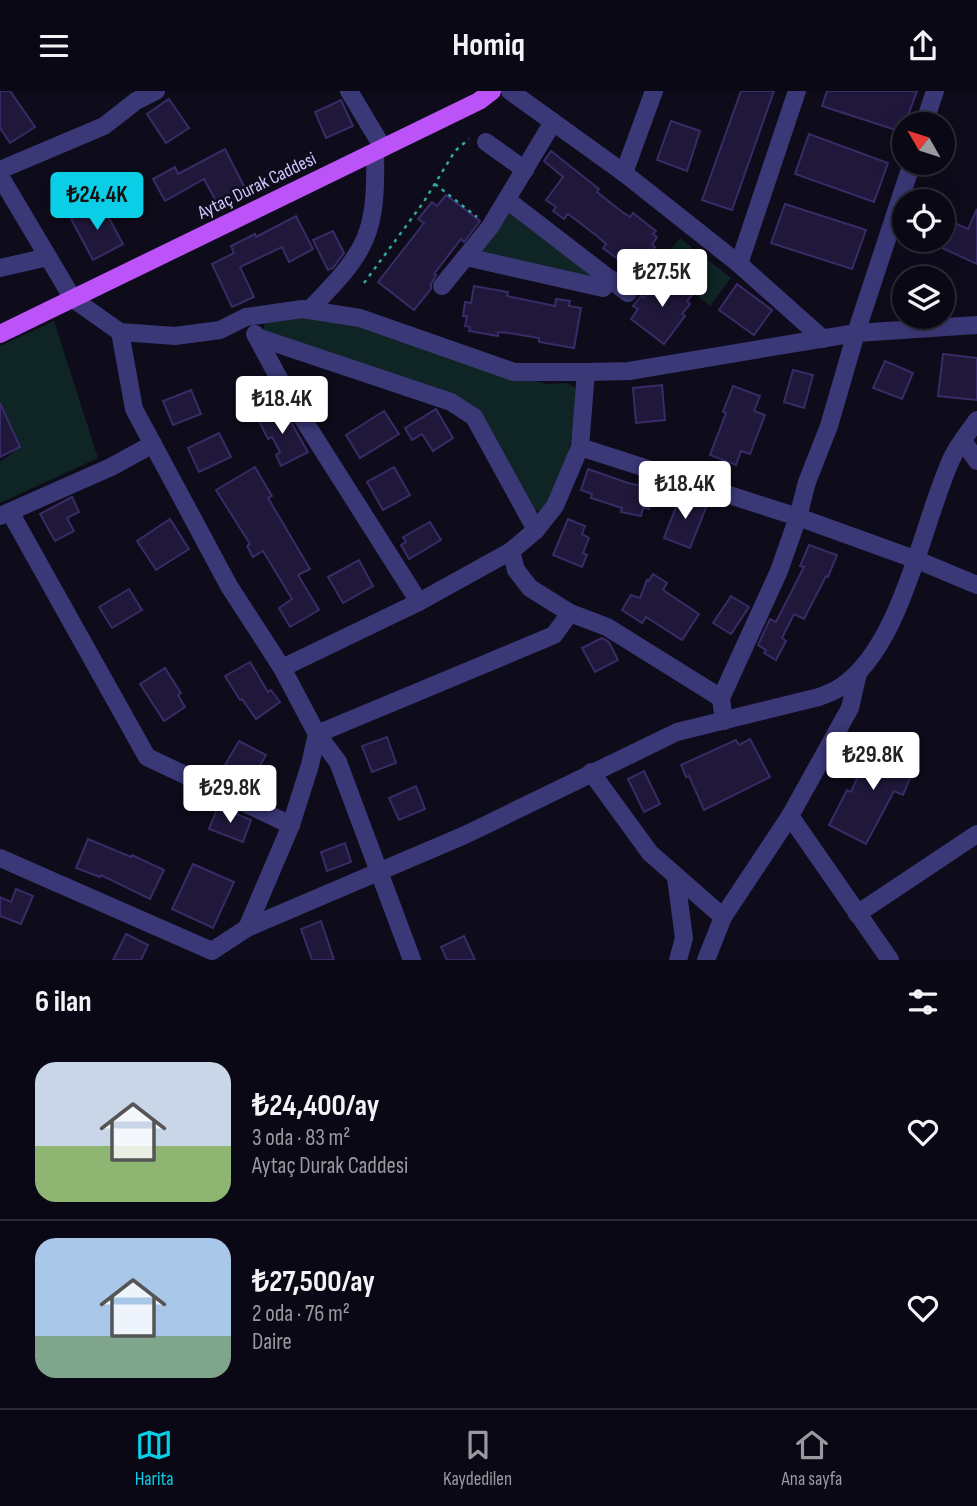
<!DOCTYPE html>
<html lang="tr">
<head>
<meta charset="utf-8">
<style>
	:root { --surface:#0a0814; --page:#13111d; --text:#f1f3f6; --muted:#999aa0; --line:#2a2934; --accent:#0acee6 }
	body { margin:0; font-family:"Sofia Sans Condensed",sans-serif; background:var(--page); color:var(--text); height:100vh; display:flex; flex-direction:column; font-size:26px; white-space:nowrap }
	* { box-sizing:border-box; margin:0 }
	p { font-size:23px; color:var(--muted) }
	.icon { flex:none; width:38px; height:38px; fill:none; stroke:currentColor; stroke-width:2; stroke-linecap:round; stroke-linejoin:round }
	.map { position:relative; height:869px; overflow:hidden }
	.drawer { display:flex; flex-direction:column; background:var(--surface); flex:1 }
	.drawer>* { flex:none }
	.needle { width:46px; rotate:309deg }
	.tools { position:absolute; left:892px; top:21px; display:grid; gap:14px }
	.tools a { display:grid; place-items:center; width:63px; height:63px; border-radius:50%; background:var(--surface); box-shadow:0 7px 28px #0002,0 0 0 2px var(--line); font-size:35px }
	.price { position:absolute; translate:-50% -60px; padding:0 16px; border-radius:7px; background:#fff; color:#222; font-size:23px; line-height:46px; filter:drop-shadow(0 2px 4px #0008) }
	.price::after { content:''; position:absolute; left:50%; top:42px; width:21px; height:16px; margin-left:-10px; background:inherit; clip-path:polygon(0 0,100% 0,50% 100%) }
	.price.selected { background:var(--accent); color:#111 }
	ul { padding:0; list-style:none }
	li { display:flex; align-items:center; gap:21px; height:175px; padding:0 35px }
	li+li { border-top:2px solid var(--line) }
	li span { display:grid; place-items:center; flex:none; width:196px; height:140px; border-radius:21px; color:#555 }
	li>.icon { margin-inline-start:auto }
	span .icon { width:84px; height:84px; fill:#fffc; stroke-width:1 }
	li b { font-size:30px }
	h2 { display:flex; justify-content:space-between; align-items:center; height:84px; padding:0 35px; font-size:30px }
	header { display:flex; justify-content:space-between; align-items:center; height:91px; padding:0 35px; background:var(--surface); font-size:32px; font-weight:700 }
	.tabs { display:flex; justify-content:space-around; align-items:center; height:98px; border-top:2px solid var(--line); background:var(--surface); font-size:19px; color:var(--muted) }
	.tabs a { display:grid; justify-items:center; gap:4px }
	.tabs .selected { color:var(--accent) }
	.map>svg:first-child { display:block }
	.green { fill:#0f2424 }
	.building { fill:#20183b; stroke:#382b66; stroke-width:2 }
	.lines { fill:none; stroke-linecap:round; stroke-linejoin:round }
	.path { stroke:#31a7a1; stroke-width:2.5; stroke-dasharray:3.5 5; stroke-linecap:butt }
	.minor { stroke:#3b3878; stroke-width:18 }
	.major { stroke:#bc53f8; stroke-width:18 }
	.labels { text-anchor:middle; dominant-baseline:central; stroke-width:5; stroke-linejoin:round; paint-order:stroke }
	.street-label { font-size:19px; fill:#cec7fd; stroke:#0e0b1b }
</style>
</head>
<body>
<header><svg class="icon" aria-label="menu" viewBox="0 0 24 24"><path d="M4 6h16M4 12h16M4 18h16"/></svg>Homiq<svg class="icon" aria-label="share" viewBox="0 0 24 24"><path d="M12 15V3M7 8l5-5 5 5M5 13v7h14v-7"/></svg></header>
<div class="map">
<svg width="977" height="869" viewBox="0 0 977 869">
	<rect width="100%" height="100%" fill="#0e0b1b"/>
	<g class="green">
		<polygon points="510,119 598,189 479,163"/>
		<polygon points="680,147 731,187 710,215 658,175"/>
		<path d="M291,226L354,230L514,285L547,293L567,292L580,299L579,307C574,333 563,409 540,421L530,416L482,324L263,239L265,232Z"/>
		<polygon points="54,230 98,367 0,412 0,371 20,356 7,328 0,331 0,255"/>
	</g>
	<g class="building">
		<polygon points="0,0 10,0 35,36 10,52 0,37"/>
		<polygon points="741,0 774,0 732,119 702,109"/>
		<polygon points="827,0 917,0 902,41 822,15"/>
		<polygon points="169,8 189,37 166,52 147,23"/>
		<polygon points="341,9 353,35 326,47 315,21"/>
		<polygon points="671,30 700,40 687,80 657,69"/>
		<polygon points="809,43 888,72 874,111 795,83"/>
		<polygon points="225,58 247,101 219,116 204,88 165,110 153,88 175,76 178,83"/>
		<polygon points="551,60 599,98 597,101 621,120 630,126 633,122 656,140 653,143 657,146 652,154 655,156 646,167 642,164 631,178 603,157 606,153 597,145 568,123 564,128 553,120 556,116 546,109 563,86 544,70"/>
		<polygon points="446,104 480,130 464,151 461,148 434,183 436,184 431,193 431,198 414,219 378,191 424,132 418,128 432,111 437,115"/>
		<polygon points="785,113 866,139 852,178 771,152"/>
		<polygon points="94,116 96,119 103,116 123,153 93,169 71,128"/>
		<polygon points="977,118 977,173 940,156 952,131 968,138"/>
		<polygon points="296,125 313,158 289,171 282,156 240,176 254,206 232,216 212,173 234,162 231,155 255,143 256,146"/>
		<polygon points="333,140 344,162 333,177 328,179 313,149"/>
		<polygon points="669,186 693,203 687,210 690,213 682,223 685,225 664,253 631,228 638,218 633,215 641,205 644,207 652,196 655,198 661,190 664,192"/>
		<polygon points="737,193 772,219 754,244 719,219"/>
		<polygon points="474,195 508,201 507,205 555,215 556,208 570,210 569,215 581,217 574,257 539,251 539,247 509,242 498,241 498,245 469,240 470,236 465,235 467,225 463,225 465,211 471,212"/>
		<polygon points="943,263 977,267 977,309 938,305"/>
		<polygon points="885,270 913,282 902,308 873,297"/>
		<polygon points="793,279 813,284 804,317 784,311"/>
		<polygon points="662,294 665,329 636,332 633,297"/>
		<polygon points="733,295 760,305 754,320 765,324 750,363 741,360 736,374 710,364 726,322 723,321"/>
		<polygon points="191,299 201,323 173,334 163,310"/>
		<polygon points="0,312 20,356 0,366"/>
		<polygon points="276,315 287,334 291,331 308,361 281,375 276,364 280,361 272,346 268,348 256,324"/>
		<polygon points="436,318 453,347 433,360 422,343 412,349 405,337"/>
		<polygon points="384,320 399,343 360,367 346,344"/>
		<polygon points="219,342 231,366 199,381 188,357"/>
		<polygon points="255,376 272,405 268,407 310,478 298,484 319,519 290,536 279,517 292,508 263,460 253,466 247,455 250,453 216,399"/>
		<polygon points="394,376 410,404 383,419 367,391"/>
		<polygon points="588,378 628,392 653,397 649,418 643,417 641,425 621,421 622,417 591,407 592,403 581,399"/>
		<polygon points="681,403 707,414 690,457 664,447"/>
		<polygon points="72,406 79,421 67,427 74,440 55,450 40,423"/>
		<polygon points="170,428 189,458 156,479 137,450"/>
		<polygon points="568,428 585,435 582,443 589,447 583,462 587,464 582,476 553,464"/>
		<polygon points="430,431 441,449 409,468 401,454 406,451 403,446"/>
		<polygon points="809,454 837,464 828,486 826,485 804,528 794,523 782,547 786,550 776,569 764,562 766,559 758,554 770,528 776,531 804,476 800,475"/>
		<polygon points="359,469 373,495 343,512 328,486"/>
		<polygon points="653,483 667,492 663,499 699,523 682,549 646,526 642,532 622,519 631,504 640,507 647,489 649,490"/>
		<polygon points="129,498 142,519 112,537 99,516"/>
		<polygon points="731,505 749,516 731,543 713,532"/>
		<polygon points="602,547 609,551 618,569 595,581 582,557"/>
		<polygon points="250,571 268,601 271,599 280,611 256,628 242,608 240,609 225,585"/>
		<polygon points="165,577 181,602 178,604 185,616 164,630 140,593"/>
		<polygon points="387,646 396,672 372,681 362,655"/>
		<polygon points="750,648 770,686 704,719 689,685 686,686 681,674 736,649 739,654"/>
		<polygon points="239,650 266,664 252,689 225,674"/>
		<polygon points="873,651 917,671 903,704 894,700 866,753 829,734 847,699 851,701"/>
		<polygon points="644,680 660,713 644,721 628,688"/>
		<polygon points="416,695 425,718 399,729 389,707"/>
		<polygon points="217,718 231,724 232,721 251,729 243,751 209,738"/>
		<polygon points="88,748 131,766 132,764 164,779 150,808 101,784 100,786 76,777"/>
		<polygon points="345,752 351,771 327,780 321,761"/>
		<polygon points="193,773 234,791 213,837 172,818"/>
		<polygon points="16,798 33,805 21,833 0,825 0,806 11,811"/>
		<polygon points="321,830 334,869 312,869 301,838"/>
		<polygon points="126,843 148,854 141,869 113,869"/>
		<polygon points="464,845 475,869 447,869 441,856"/>
	</g>
	<g class="lines">
		<g class="path">
			<polyline points="435,93 477,126"/>
			<polyline points="364,192 423,112 455,60 469,48"/>
		</g>
		<g class="minor">
			<polyline points="349,0 383,57"/>
			<polyline points="510,0 624,82 739,173 823,248"/>
			<polyline points="924,33 935,0"/>
			<polyline points="486,51 525,79"/>
			<polyline points="0,79 104,35 136,10 156,0"/>
			<polyline points="624,82 654,0"/>
			<polyline points="0,85 73,208 120,241 175,245 220,239 246,226 302,218 360,227 514,281 586,281 629,280 856,242 977,234"/>
			<polyline points="507,109 628,202"/>
			<polyline points="466,166 603,197 611,188"/>
			<polyline points="739,173 797,0"/>
			<polyline points="0,177 48,166"/>
			<polyline points="442,195 490,136 553,31"/>
			<path d="M309,219C367,160 377,144 375,61"/>
			<polyline points="120,241 134,318 229,495 282,577 317,643 310,674 291,734 247,837"/>
			<polyline points="255,243 289,306 419,511"/>
			<polyline points="257,246 451,311 474,326 536,439"/>
			<polyline points="963,350 977,370"/>
			<polyline points="580,356 798,426 917,469 977,494"/>
			<polyline points="10,421 147,666 291,734"/>
			<polyline points="0,425 111,376 153,353"/>
			<polyline points="511,460 516,479 530,497 570,522 607,536 721,607"/>
			<polyline points="282,577 419,511 511,460 536,439 555,415 580,356 586,281"/>
			<polyline points="724,630 721,607 779,480 798,426 807,391 829,335 856,242 912,72"/>
			<polyline points="591,681 650,762 723,826"/>
			<polyline points="790,725 890,869"/>
			<path d="M0,767L212,860L247,837L465,744L677,641L819,606C826,603 833,601 839,597C901,559 922,433 951,369C957,355 968,342 977,329"/>
			<polyline points="676,787 684,847 678,869"/>
			<polyline points="857,823 977,743"/>
			<polyline points="412,869 338,671 317,643 554,544 570,522"/>
			<polyline points="706,869 723,826 790,725 850,617 858,582"/>
		</g>
		<polyline class="major" points="0,243 479,10 492,0"/>
	</g>
	<g class="labels">
		<g class="street-label">
			<text transform="translate(257 95) rotate(-26)">Aytaç Durak Caddesi</text>
		</g>
	</g>
</svg>
<div class="tools">
<a><svg class="needle" viewBox="-14 -14 28 28"><path d="M0-13l5 13h-10z" fill="#e53935"/><path d="M0 13l5-13h-10z" fill="#999aa0"/></svg></a>
<a><svg class="icon" aria-label="locate" viewBox="0 0 24 24"><circle cx="12" cy="12" r="6"/><path d="M12 2v4M12 18v4M2 12h4M18 12h4"/></svg></a>
<a><svg class="icon" aria-label="layers" viewBox="0 0 24 24"><path d="M12 4l9 5-9 5-9-5zM3 14l9 5 9-5"/></svg></a>
</div>
<b class="price selected" style="left:97px;top:141px">₺24.4K</b>
<b class="price" style="left:662px;top:218px">₺27.5K</b>
<b class="price" style="left:282px;top:345px">₺18.4K</b>
<b class="price" style="left:685px;top:430px">₺18.4K</b>
<b class="price" style="left:873px;top:701px">₺29.8K</b>
<b class="price" style="left:230px;top:734px">₺29.8K</b>
</div>
<section class="drawer">
<h2>6 ilan<svg class="icon" aria-label="filters" viewBox="0 0 24 24"><path d="M4 7h16M4 17h16"/><circle cx="9" cy="7" r="2"/><circle cx="15" cy="17" r="2"/></svg></h2>
<ul>
<li><span style="background:linear-gradient(#c9d6e8 60%,#8fb573 0)"><svg class="icon" aria-label="home" viewBox="0 0 24 24"><path d="M3 11l9-7 9 7M6 9v11h12V9"/></svg></span><div><b>₺24,400/ay</b><p>3 oda · 83 m²</p><p>Aytaç Durak Caddesi</p></div><svg class="icon" aria-label="heart" viewBox="0 0 24 24"><path d="M12 20l-8-8c-3-5 5-10 8-4 3-6 11-1 8 4z"/></svg></li>
<li><span style="background:linear-gradient(#a9c7e8 70%,#7fa58c 0)"><svg class="icon" aria-label="home" viewBox="0 0 24 24"><path d="M3 11l9-7 9 7M6 9v11h12V9"/></svg></span><div><b>₺27,500/ay</b><p>2 oda · 76 m²</p><p>Daire</p></div><svg class="icon" aria-label="heart" viewBox="0 0 24 24"><path d="M12 20l-8-8c-3-5 5-10 8-4 3-6 11-1 8 4z"/></svg></li>
</ul>
</section>
<nav class="tabs">
<a class="selected"><svg class="icon" aria-label="map" viewBox="0 0 24 24"><path d="M3 6l6-2 6 2 6-2v14l-6 2-6-2-6 2zM9 4v14M15 6v14"/></svg>Harita</a>
<a><svg class="icon" aria-label="saved" viewBox="0 0 24 24"><path d="M7 4h10v16l-5-4-5 4z"/></svg>Kaydedilen</a>
<a><svg class="icon" aria-label="home" viewBox="0 0 24 24"><path d="M3 11l9-7 9 7M6 9v11h12V9"/></svg>Ana sayfa</a>
</nav>
</body>
</html>
